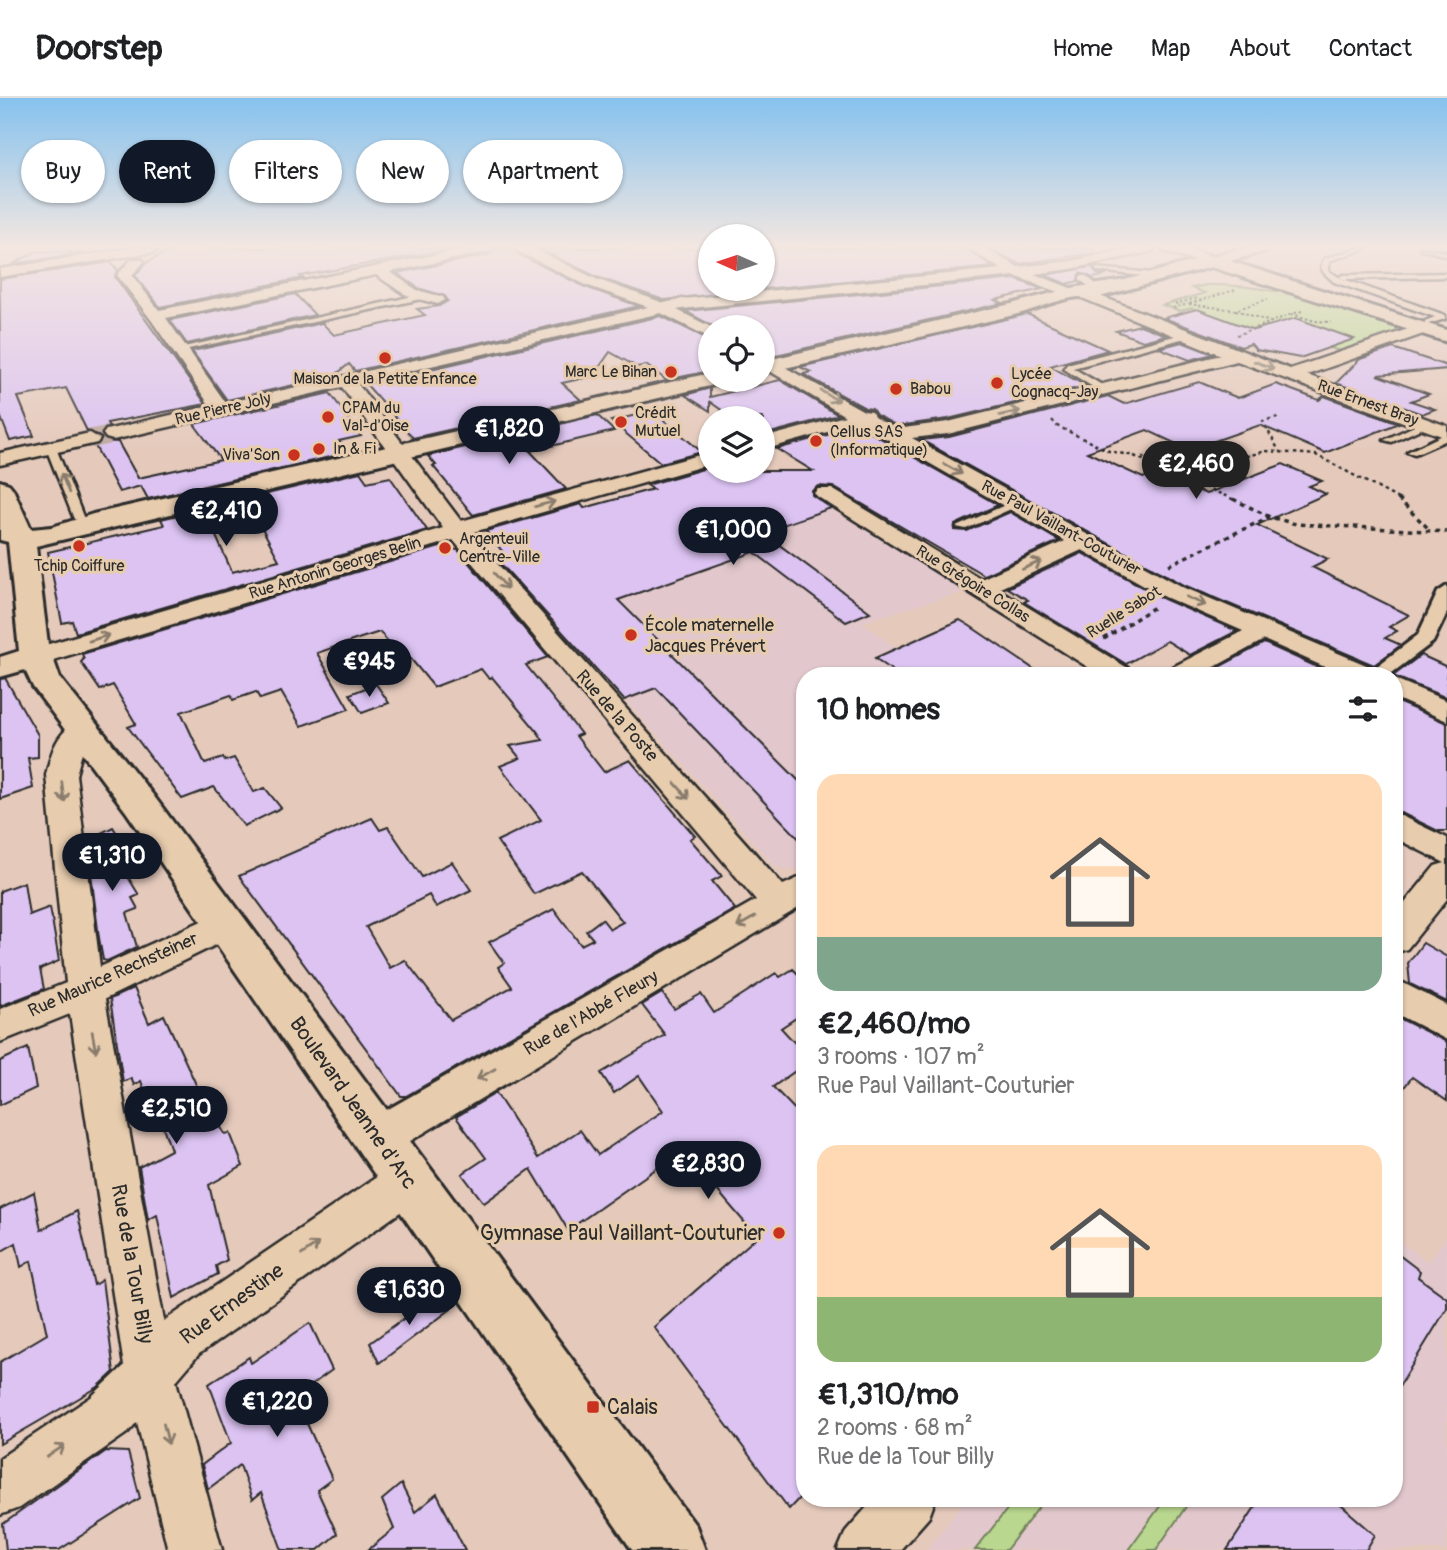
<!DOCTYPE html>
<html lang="en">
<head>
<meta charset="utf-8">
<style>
	:root { --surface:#fff; --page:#f2f2f2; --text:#202124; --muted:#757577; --line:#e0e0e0; --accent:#111827 }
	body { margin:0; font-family:Pangolin,sans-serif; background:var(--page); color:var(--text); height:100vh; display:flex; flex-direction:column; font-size:26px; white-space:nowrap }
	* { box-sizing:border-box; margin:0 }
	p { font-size:23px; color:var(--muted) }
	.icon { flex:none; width:38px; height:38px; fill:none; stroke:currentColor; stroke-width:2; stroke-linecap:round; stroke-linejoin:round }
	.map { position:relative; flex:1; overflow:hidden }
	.panel { position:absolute; left:796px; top:569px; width:607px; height:840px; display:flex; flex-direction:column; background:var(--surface); border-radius:28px; box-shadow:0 2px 5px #0004 }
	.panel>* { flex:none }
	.banner { position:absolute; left:21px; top:42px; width:665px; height:63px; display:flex; gap:14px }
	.needle { width:46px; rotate:273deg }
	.buttons { position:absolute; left:698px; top:126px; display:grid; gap:14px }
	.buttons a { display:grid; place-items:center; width:77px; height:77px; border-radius:50%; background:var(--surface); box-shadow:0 2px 5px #0004; font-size:35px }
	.price { position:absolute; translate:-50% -60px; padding:0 16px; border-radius:24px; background:var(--accent); color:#fff; font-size:23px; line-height:46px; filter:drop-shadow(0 2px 4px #0008) }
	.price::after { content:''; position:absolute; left:50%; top:42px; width:21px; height:16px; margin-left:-10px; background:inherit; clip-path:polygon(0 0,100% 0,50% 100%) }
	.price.on { background:#222; color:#fff }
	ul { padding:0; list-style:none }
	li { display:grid; align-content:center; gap:14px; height:371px; padding:0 21px }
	li span { display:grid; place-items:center; height:217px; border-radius:21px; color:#555 }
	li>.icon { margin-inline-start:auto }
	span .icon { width:126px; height:126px; fill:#fffc; stroke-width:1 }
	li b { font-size:30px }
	h2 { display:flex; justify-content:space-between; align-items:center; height:84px; padding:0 21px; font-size:30px }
	.chip { padding:0 24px; border-radius:32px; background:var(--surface); box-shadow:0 2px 5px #0004; font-size:24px; line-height:63px }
	.chip.on { background:var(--accent); color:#fff }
	header { display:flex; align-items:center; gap:42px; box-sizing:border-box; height:98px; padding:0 35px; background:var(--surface); border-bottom:2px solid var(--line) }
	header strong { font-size:33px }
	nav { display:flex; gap:38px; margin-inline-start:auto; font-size:24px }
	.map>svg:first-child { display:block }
	.built { fill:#e2c8cc }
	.green { fill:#b9d78f; stroke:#72815d; stroke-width:2 }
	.building { fill:#dcc3f2; stroke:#2b2b2b; stroke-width:2; fill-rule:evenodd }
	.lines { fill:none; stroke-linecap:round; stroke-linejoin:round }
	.minor-tunnel { stroke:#c0aa9f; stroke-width:19; stroke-dasharray:19 10; stroke-linecap:butt }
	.service-casing { stroke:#2b2b2b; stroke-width:5 }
	.pedestrian-casing { stroke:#2b2b2b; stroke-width:6 }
	.minor-casing { stroke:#2b2b2b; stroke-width:5 }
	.secondary-casing { stroke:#2b2b2b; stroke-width:6 }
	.path-far2 { stroke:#2b2b2b; stroke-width:2; stroke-dasharray:2.5 2.5; stroke-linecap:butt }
	.path-far1 { stroke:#2b2b2b; stroke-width:2.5; stroke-dasharray:3.5 3.5; stroke-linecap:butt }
	.path { stroke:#2b2b2b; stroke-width:3.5; stroke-dasharray:4.5 4.5; stroke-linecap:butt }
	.service { fill:#e7ccae; fill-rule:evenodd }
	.pedestrian { fill:#e7ccae; fill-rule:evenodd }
	.minor { fill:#e7ccae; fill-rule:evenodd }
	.secondary { fill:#e7ccae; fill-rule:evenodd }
	.oneway { stroke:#897c6c }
	.poi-dot { fill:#c8321e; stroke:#e7ccae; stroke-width:2.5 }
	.labels { text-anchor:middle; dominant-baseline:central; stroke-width:6; stroke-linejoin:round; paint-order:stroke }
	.far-poi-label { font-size:16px; fill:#2b2b2b; stroke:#e7ccae; text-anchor:start }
	.far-street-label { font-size:16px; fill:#2b2b2b; stroke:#e7ccae }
	.poi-label { font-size:18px; fill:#2b2b2b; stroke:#e7ccae; text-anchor:start }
	.street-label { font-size:18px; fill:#2b2b2b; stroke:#e7ccae }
	.near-street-label { font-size:21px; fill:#2b2b2b; stroke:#e7ccae }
	.near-poi-label { font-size:21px; fill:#2b2b2b; stroke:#e7ccae; text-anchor:end }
</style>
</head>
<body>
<header>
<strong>Doorstep</strong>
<nav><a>Home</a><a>Map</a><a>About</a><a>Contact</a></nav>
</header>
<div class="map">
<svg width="1447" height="1452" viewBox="0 0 1447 1452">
	<rect width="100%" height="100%" fill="#e5cabc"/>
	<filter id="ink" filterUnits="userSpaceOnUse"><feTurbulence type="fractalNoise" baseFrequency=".0143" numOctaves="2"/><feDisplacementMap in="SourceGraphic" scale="14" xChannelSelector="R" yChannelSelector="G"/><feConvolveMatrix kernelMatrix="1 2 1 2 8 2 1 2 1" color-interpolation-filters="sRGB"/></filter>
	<g filter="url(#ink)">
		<g class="built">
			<polygon points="807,397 969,492 862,524 914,563 948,577 805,578 805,768 797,772 776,769 534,501"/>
			<polygon points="1447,1137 1447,1452 926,1452 967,1400 1395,1400 1395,1140 1429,1165"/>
		</g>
		<g class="green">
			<path d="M1206,187C1276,185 1339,210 1405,232L1345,255L1268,228L1243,234L1192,210L1180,213L1163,207L1205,195L1192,190Z"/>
			<polygon points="1016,1400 1046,1400 1006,1452 975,1452"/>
			<polygon points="1166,1400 1192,1400 1156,1452 1128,1452"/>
		</g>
		<g class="building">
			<polygon points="174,150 458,150 300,178 303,180 160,209 135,177 147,164"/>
			<polygon points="496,150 514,150 516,155 585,189 639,208 355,273 349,266 334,278 227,302 192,253 322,225 334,237 425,217 417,211 439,208 448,203 445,198 418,190 397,175 488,157"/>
			<polygon points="537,150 710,150 710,191 763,191 664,202 597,179"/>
			<polygon points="763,150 966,150 993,169 763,191"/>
			<polygon points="988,150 1094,150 1095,155 1019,166"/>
			<polygon points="37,153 84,155 13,166"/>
			<polygon points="111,164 118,172 115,179 206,306 107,325 109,329 104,330 101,338 105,343 118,344 138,380 221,362 194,326 330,295 361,338 339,343 347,355 148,401 141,388 119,394 95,348 103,340 91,333 87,333 66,290 18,299 34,338 10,343 0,317 0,181"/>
			<polygon points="1092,169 1097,176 1107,177 1093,180 1080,175 1078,183 1067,186 1045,177"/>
			<polygon points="1015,181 1042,191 995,202 1003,205 776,257 763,251 763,229 714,229 685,213"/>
			<polygon points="295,196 315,217 187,246 170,222"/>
			<polygon points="1197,211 1254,232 1296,220 1354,241 1300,260 1256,252 1251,246 1241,249 1164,220"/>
			<polygon points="1027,216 1108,252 1050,268 1086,288 948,321 897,328 876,317 872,311 865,310 803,276 811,274 800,269"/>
			<polygon points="661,218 710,242 710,273 666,282 646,267 637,269 610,254 593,278 562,285 581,302 413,340 366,286"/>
			<polygon points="1140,227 1166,237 1143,243 1116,233"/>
			<polygon points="1182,244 1213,256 1190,262 1159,250"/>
			<polygon points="1393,250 1447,268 1447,271 1377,277 1429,296 1411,303 1435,311 1422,316 1336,285 1360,261"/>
			<polygon points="780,282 838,317 763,337 763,320 733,320 710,304 710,313 685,297 710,290 710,299"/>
			<polygon points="1199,284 1238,300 1276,286 1319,302 1324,298 1399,325 1325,355 1260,327 1189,352 1147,332 1087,354 1143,380 1160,374 1206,396 1283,366 1322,383 1309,388 1326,396 1257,427 1328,461 1312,469 1409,517 1389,529 1397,533 1385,540 1401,547 1374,567 1184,487 921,342 949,339 1108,298 1124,306"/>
			<polygon points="653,313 697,350 702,354 661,365 611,323"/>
			<polygon points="597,317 614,333 530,353 566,391 473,417 433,368 436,367 428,358"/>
			<polygon points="859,328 998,407 955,427 955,432 967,433 1010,414 1059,443 984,477 833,389 818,388 812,393 812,397 831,410 762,434 870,514 846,524 754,454 618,502 805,689 805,747 656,590 624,602 492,456 506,458 486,433 581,406 584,410 653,391 647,387 710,369 710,373 813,373 777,351"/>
			<path d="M360,374L367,384L390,379L427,432L76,535L72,523L62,525L48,454L164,427L161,421ZM255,417L279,462L232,474L211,427Z"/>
			<polygon points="440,449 458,452 548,559 526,567 581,636 576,638 604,674 630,662 695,738 690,741 722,778 712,783 735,811 406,998 401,998 239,778 372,720 380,732 388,729 422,779 452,764 471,792 436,809 429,797 366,829 390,870 405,862 451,922 512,889 498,869 504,865 489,844 554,811 581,847 593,841 586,833 602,821 610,831 623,824 582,773 534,796 497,743 541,722 500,668 520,660 510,648 543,642 537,633 492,579 489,581 481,571 434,589 401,549 394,551 380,534 361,540 317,555 349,611 301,628 281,594 260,601 256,594 233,602 231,597 181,614 205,666 223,660 225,663 234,660 254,694 265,690 281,710 244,728 214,689 182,701 128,629 136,626 113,587 100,592 81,564 84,561 82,556"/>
			<polygon points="1082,455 1164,501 1237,533 1190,557 1167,543 1126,566 1024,504 1028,502 1007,490"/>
			<polygon points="960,522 970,528 1044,578 900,578 875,560"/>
			<polygon points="1264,545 1337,578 1230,578 1217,570"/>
			<polygon points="1421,557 1447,569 1447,600 1393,578"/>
			<polygon points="5,580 38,637 38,659 28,660 33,690 0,701 0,581"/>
			<polygon points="376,586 389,605 362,615 350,596"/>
			<polygon points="1395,603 1447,625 1447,733 1438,733 1395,712"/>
			<polygon points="113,729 137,768 125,774 139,797 132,800 138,811 127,815 137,849 107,863 103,862 99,840 87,742"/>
			<polygon points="24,784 29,817 50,809 59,863 40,871 44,891 0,908 0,793"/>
			<polygon points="1423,845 1447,859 1447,904 1410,886 1408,865"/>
			<polygon points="793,871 805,883 805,914 781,930 805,956 805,966 773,989 805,1022 805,1394 789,1411 654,1229 757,1139 683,1052 568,1132 531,1071 484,1105 462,1076 486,1060 456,1019 496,995 538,1060 580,1032 598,1057 663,1013 639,978 614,995 601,975 665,937 642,907 662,895 674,911 701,896 714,915 776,875 780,879"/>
			<polygon points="134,890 149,925 164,917 216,1030 220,1028 225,1036 230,1035 243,1068 209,1087 227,1162 216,1168 218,1176 174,1200 157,1117 148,1122 139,1069 171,1052 154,1003 149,1006 141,983 134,987 131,980 123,984 110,901"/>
			<polygon points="1395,918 1447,944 1447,1003 1412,979 1395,1001"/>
			<polygon points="28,950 36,990 0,1007 0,963"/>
			<polygon points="34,1094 41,1132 77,1113 94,1187 102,1182 114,1274 98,1289 0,1346 0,1264 47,1236 31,1163 21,1169 16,1145 0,1154 0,1111"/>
			<polygon points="1395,1154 1420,1173 1418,1179 1447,1200 1447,1210 1395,1295"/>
			<polygon points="439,1195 451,1211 379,1265 370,1245"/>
			<polygon points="310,1225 332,1272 295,1299 332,1381 317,1392 337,1436 318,1452 282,1452 261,1395 252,1402 240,1367 208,1391 202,1367 231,1345 209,1286 249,1259 251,1265"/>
			<polygon points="106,1353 128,1354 140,1400 59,1452 6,1452 3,1426"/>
			<polygon points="401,1386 415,1414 437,1396 465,1452 368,1452 394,1431 382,1402"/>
			<polygon points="1261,1400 1333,1400 1375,1437 1366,1452 1227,1452"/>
		</g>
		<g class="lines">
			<polyline class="minor-tunnel" points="90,341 113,336"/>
			<g class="service-casing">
				<g id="service">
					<polygon points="1359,150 1368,150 1329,163 1329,173 1340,180 1445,217 1445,221 1425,227 1425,223 1435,219 1334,184 1324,175 1321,169 1324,161"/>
					<polygon points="1420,150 1447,154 1447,158 1421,151"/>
					<polygon points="1095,170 1154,175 1158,177 1154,179 1097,173"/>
					<polygon points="1447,175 1447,179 1343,181 1339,179 1343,177"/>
					<polygon points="1080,178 1086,178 1101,190 1094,192 1080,182"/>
					<polygon points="423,196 426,200 179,253 175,251"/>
					<polygon points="1186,235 1189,239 1073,270 1107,290 1107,294 1101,294 1064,271 1067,266"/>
					<polygon points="1423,324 1431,326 1392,344 1384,342"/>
					<polygon points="1447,335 1447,342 1415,356 1407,354"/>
					<polygon points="51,347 56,350 84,421 83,423 74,421 46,350"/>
					<polygon points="1016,402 1020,403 1020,407 966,431 956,429"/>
				</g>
			</g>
			<g class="pedestrian-casing">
				<polygon id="pedestrian" points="1447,488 1447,515 1433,544 1388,578 1364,578 1418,537 1438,494"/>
			</g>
			<g class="minor-casing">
				<g id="minor">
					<polygon points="132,150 161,150 154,154 0,179 0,171"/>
					<polygon points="469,150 494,150 487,154 390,174 417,192 443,199 445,202 438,206 407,198 376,177 166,220 226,305 648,209 586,187 517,153 516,150 532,150 596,181 664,205 682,201 1001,171 968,150 983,150 1018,169 1071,163 1132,150 1155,150 1153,153 1071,171 1034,176 1076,192 1078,195 1071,199 1015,178 682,211 677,212 711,229 710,240 661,215 357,285 461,423 710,354 710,366 470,435 783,787 805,777 805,806 392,1054 377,1060 362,1054 356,1040 362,1026 756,802 453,442 43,565 34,567 25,565 21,559 25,553 443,430 342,289 113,342 106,340 103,336 106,332 210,308 152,223 117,177 132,161 142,161 144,164 132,177 159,212"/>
					<polygon points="1087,193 1290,271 1417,228 1429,228 1431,231 1429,234 1307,277 1447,328 1447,340 1237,263 948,336 912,340 1183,489 1378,572 1382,578 1345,578 1264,542 1198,578 1163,578 1167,572 1243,533 1165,499 1082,452 998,491 1131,572 1135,578 1102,578 818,399 814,395 818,391 832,391 981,481 1065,443 859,325 763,352 763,340 845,318 763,269 763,257 864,313 872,314 874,319 896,331 948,324 1221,257 1082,200 1080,197"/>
					<polygon points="90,335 100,341 97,345 0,367 0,355"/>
					<polygon points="1395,581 1447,603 1447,623 1395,600"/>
					<path d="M82,624L92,626L96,633L84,647L76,677L100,869L226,812L238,816L243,826L238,836L105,901L164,1223L393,1068L408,1062L423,1068L429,1083L423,1098L199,1256L176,1283L222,1452H168L137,1324L127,1335L19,1410L0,1417V1360L91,1299L124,1268L70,916L0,944V911L66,885L46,677C51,655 57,630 82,624Z"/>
					<polygon points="1395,715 1447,740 1447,801 1407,851 1395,855 1395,817 1435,768 1445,765 1395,740"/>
					<polygon points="1395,881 1447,907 1447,942 1395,915"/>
					<polygon points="875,1400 936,1400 929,1419 900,1452 838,1452 846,1433"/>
				</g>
			</g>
			<g class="secondary-casing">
				<g id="secondary">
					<path d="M1162,150H1185L1212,158L1243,150H1268L1266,153L1230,163L1447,232V244L1211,169L1096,200C1071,194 1040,211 1014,217C930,237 847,256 763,275V263L1011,206L1071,190L1125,182L1194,163L1164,153Z"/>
					<polygon points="710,275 710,282 720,282 718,286 36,448 48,546 60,580 153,697 696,1428 705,1452 632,1452 127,715 33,589 25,572 0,579 0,559 19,553 8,444 0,442 0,383 9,386 13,391 31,431 52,429 93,416"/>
				</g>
			</g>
			<g class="path-far2">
				<polyline points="1235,192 1188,206 1235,212 1268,201"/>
				<polyline points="1175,206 1198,200"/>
				<polyline points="1173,210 1188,206"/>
				<polyline points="1236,212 1270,224"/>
				<polyline points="1302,213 1292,216 1315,223 1331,224"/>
				<polyline points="1237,237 1292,216"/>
			</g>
			<g class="path-far1">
				<polyline points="1278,319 1263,323 1279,353"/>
				<polyline points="1052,322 1057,328 1109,353 1134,358 1237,403"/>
				<polyline points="254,350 258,358"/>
				<polyline points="225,356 228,364"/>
				<polyline points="1142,359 1217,366 1266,353 1316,357 1402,403"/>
			</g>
			<g class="path">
				<polyline points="1233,401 1270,419 1296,426 1447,434"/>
				<polyline points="1398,401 1429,431"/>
				<polyline points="1169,467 1269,419"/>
				<polyline points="1104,541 1156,508"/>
			</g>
			<use href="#service" class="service"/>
			<use href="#pedestrian" class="pedestrian"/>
			<use href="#minor" class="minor"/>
			<use href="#secondary" class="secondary"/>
		</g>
		<defs><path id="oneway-shaft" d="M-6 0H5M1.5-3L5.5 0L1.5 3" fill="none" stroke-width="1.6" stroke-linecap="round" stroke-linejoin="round" transform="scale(1.75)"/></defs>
		<g class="oneway">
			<use href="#oneway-shaft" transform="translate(1264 267) rotate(20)"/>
			<use href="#oneway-shaft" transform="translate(830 298) rotate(30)"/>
			<use href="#oneway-shaft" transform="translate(1010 315) rotate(-13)"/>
			<use href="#oneway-shaft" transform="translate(953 371) rotate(29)"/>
			<use href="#oneway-shaft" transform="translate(65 385) rotate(-112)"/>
			<use href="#oneway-shaft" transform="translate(545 406) rotate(-15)"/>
			<use href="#oneway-shaft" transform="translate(1032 467) rotate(-24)"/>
			<use href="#oneway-shaft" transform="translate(501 483) rotate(49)"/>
			<use href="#oneway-shaft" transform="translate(1196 503) rotate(24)"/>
			<use href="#oneway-shaft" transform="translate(99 540) rotate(-17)"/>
			<use href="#oneway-shaft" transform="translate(682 693) rotate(49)"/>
			<use href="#oneway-shaft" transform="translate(63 694) rotate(83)"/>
			<use href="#oneway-shaft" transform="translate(746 824) rotate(150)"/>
			<use href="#oneway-shaft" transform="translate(94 944) rotate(80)"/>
			<use href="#oneway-shaft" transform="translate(486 976) rotate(150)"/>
			<use href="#oneway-shaft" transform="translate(310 1151) rotate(-35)"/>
			<use href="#oneway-shaft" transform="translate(166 1336) rotate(76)"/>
			<use href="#oneway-shaft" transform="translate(56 1353) rotate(-34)"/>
		</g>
	</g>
	<linearGradient id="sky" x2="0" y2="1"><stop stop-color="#86c2ee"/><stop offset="0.42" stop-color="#f3e7e1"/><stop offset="1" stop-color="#f3e7e1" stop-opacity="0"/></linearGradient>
	<rect width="1447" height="353" fill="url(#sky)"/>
	<g class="poi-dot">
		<circle cx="385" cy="260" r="7"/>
		<circle cx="671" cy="274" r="7"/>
		<circle cx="997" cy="285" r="7"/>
		<circle cx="896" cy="291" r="7"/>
		<circle cx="328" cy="319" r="7"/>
		<circle cx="621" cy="324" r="7"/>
		<circle cx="816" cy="343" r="7"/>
		<circle cx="319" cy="351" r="7"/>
		<circle cx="294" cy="357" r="7"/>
		<circle cx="79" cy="448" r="7"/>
		<circle cx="445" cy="450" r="7"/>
		<circle cx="631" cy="537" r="7"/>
		<circle cx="779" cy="1135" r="7"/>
		<rect x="586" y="1302" width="14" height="14" rx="3.5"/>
	</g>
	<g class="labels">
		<g class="far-poi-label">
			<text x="657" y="274" text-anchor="end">Marc Le Bihan</text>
			<text x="1011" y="276">Lycée<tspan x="1011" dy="18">Cognacq-Jay</tspan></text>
			<text x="385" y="281" text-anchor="middle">Maison de la Petite Enfance</text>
			<text x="910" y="291">Babou</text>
			<text x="342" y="310">CPAM du<tspan x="342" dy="18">Val-d'Oise</tspan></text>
			<text x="635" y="315">Crédit<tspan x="635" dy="18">Mutuel</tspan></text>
			<text x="830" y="334">Cellus SAS<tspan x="830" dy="18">(Informatique)</tspan></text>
			<text x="333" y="351">In &amp; Fi</text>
			<text x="280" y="357" text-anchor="end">Viva'Son</text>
			<text x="459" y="441">Argenteuil<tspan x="459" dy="18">Centre-Ville</tspan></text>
			<text x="79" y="468" text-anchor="middle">Tchip Coiffure</text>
		</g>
		<g class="far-street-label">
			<text transform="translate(1368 305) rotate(20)">Rue Ernest Bray</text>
			<text transform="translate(223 311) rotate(-13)">Rue Pierre Joly</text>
			<text transform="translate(1061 430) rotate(29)">Rue Paul Vaillant-Couturier</text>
			<text transform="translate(335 470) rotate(-17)">Rue Antonin Georges Belin</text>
			<text transform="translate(973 486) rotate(32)">Rue Grégoire Collas</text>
			<text transform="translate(1124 514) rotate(-32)">Ruelle Sabot</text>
		</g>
		<g class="poi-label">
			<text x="645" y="527">École maternelle<tspan x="645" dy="21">Jacques Prévert</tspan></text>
		</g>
		<g class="street-label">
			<text transform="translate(617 618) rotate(49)">Rue de la Poste</text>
			<text transform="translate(113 877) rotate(-24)">Rue Maurice Rechsteiner</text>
			<text transform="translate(591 915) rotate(-30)">Rue de l'Abbé Fleury</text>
		</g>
		<g class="near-street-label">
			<text transform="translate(353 1005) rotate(55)">Boulevard Jeanne d'Arc</text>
			<text transform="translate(132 1166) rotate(80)">Rue de la Tour Billy</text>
			<text transform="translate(232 1206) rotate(-36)">Rue Ernestine</text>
		</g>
		<g class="near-poi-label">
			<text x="765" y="1135">Gymnase Paul Vaillant-Couturier</text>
			<text x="607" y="1309" text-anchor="start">Calais</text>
		</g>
	</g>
</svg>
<div class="buttons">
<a><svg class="needle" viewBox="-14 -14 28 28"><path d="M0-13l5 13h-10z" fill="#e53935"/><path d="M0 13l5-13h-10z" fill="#757577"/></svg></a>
<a><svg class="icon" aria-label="locate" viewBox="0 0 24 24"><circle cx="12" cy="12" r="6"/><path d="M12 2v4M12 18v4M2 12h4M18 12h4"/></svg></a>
<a><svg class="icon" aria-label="layers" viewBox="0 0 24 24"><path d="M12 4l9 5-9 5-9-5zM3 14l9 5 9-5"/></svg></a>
</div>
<b class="price" style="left:509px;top:368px">€1,820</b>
<b class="price on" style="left:1196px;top:403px">€2,460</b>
<b class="price" style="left:226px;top:450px">€2,410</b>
<b class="price" style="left:733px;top:469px">€1,000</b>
<b class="price" style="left:369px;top:601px">€945</b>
<b class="price" style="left:112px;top:795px">€1,310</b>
<b class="price" style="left:176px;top:1048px">€2,510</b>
<b class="price" style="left:708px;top:1103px">€2,830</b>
<b class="price" style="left:409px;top:1229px">€1,630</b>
<b class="price" style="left:277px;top:1341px">€1,220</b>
<div class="banner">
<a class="chip">Buy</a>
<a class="chip on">Rent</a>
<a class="chip">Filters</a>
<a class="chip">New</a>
<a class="chip">Apartment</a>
</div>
<section class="panel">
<h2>10 homes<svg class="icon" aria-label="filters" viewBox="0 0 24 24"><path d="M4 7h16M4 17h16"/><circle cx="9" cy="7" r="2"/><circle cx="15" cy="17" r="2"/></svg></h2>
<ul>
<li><span style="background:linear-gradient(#ffd9b3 75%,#7fa58c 0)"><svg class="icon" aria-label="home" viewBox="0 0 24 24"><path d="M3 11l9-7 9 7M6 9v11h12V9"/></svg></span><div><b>€2,460/mo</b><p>3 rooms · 107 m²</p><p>Rue Paul Vaillant-Couturier</p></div></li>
<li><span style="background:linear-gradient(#ffd9b3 70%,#8fb573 0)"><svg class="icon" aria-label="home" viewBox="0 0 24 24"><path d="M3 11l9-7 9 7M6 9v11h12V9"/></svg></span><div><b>€1,310/mo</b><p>2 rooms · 68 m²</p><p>Rue de la Tour Billy</p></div></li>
</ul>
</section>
</div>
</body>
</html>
